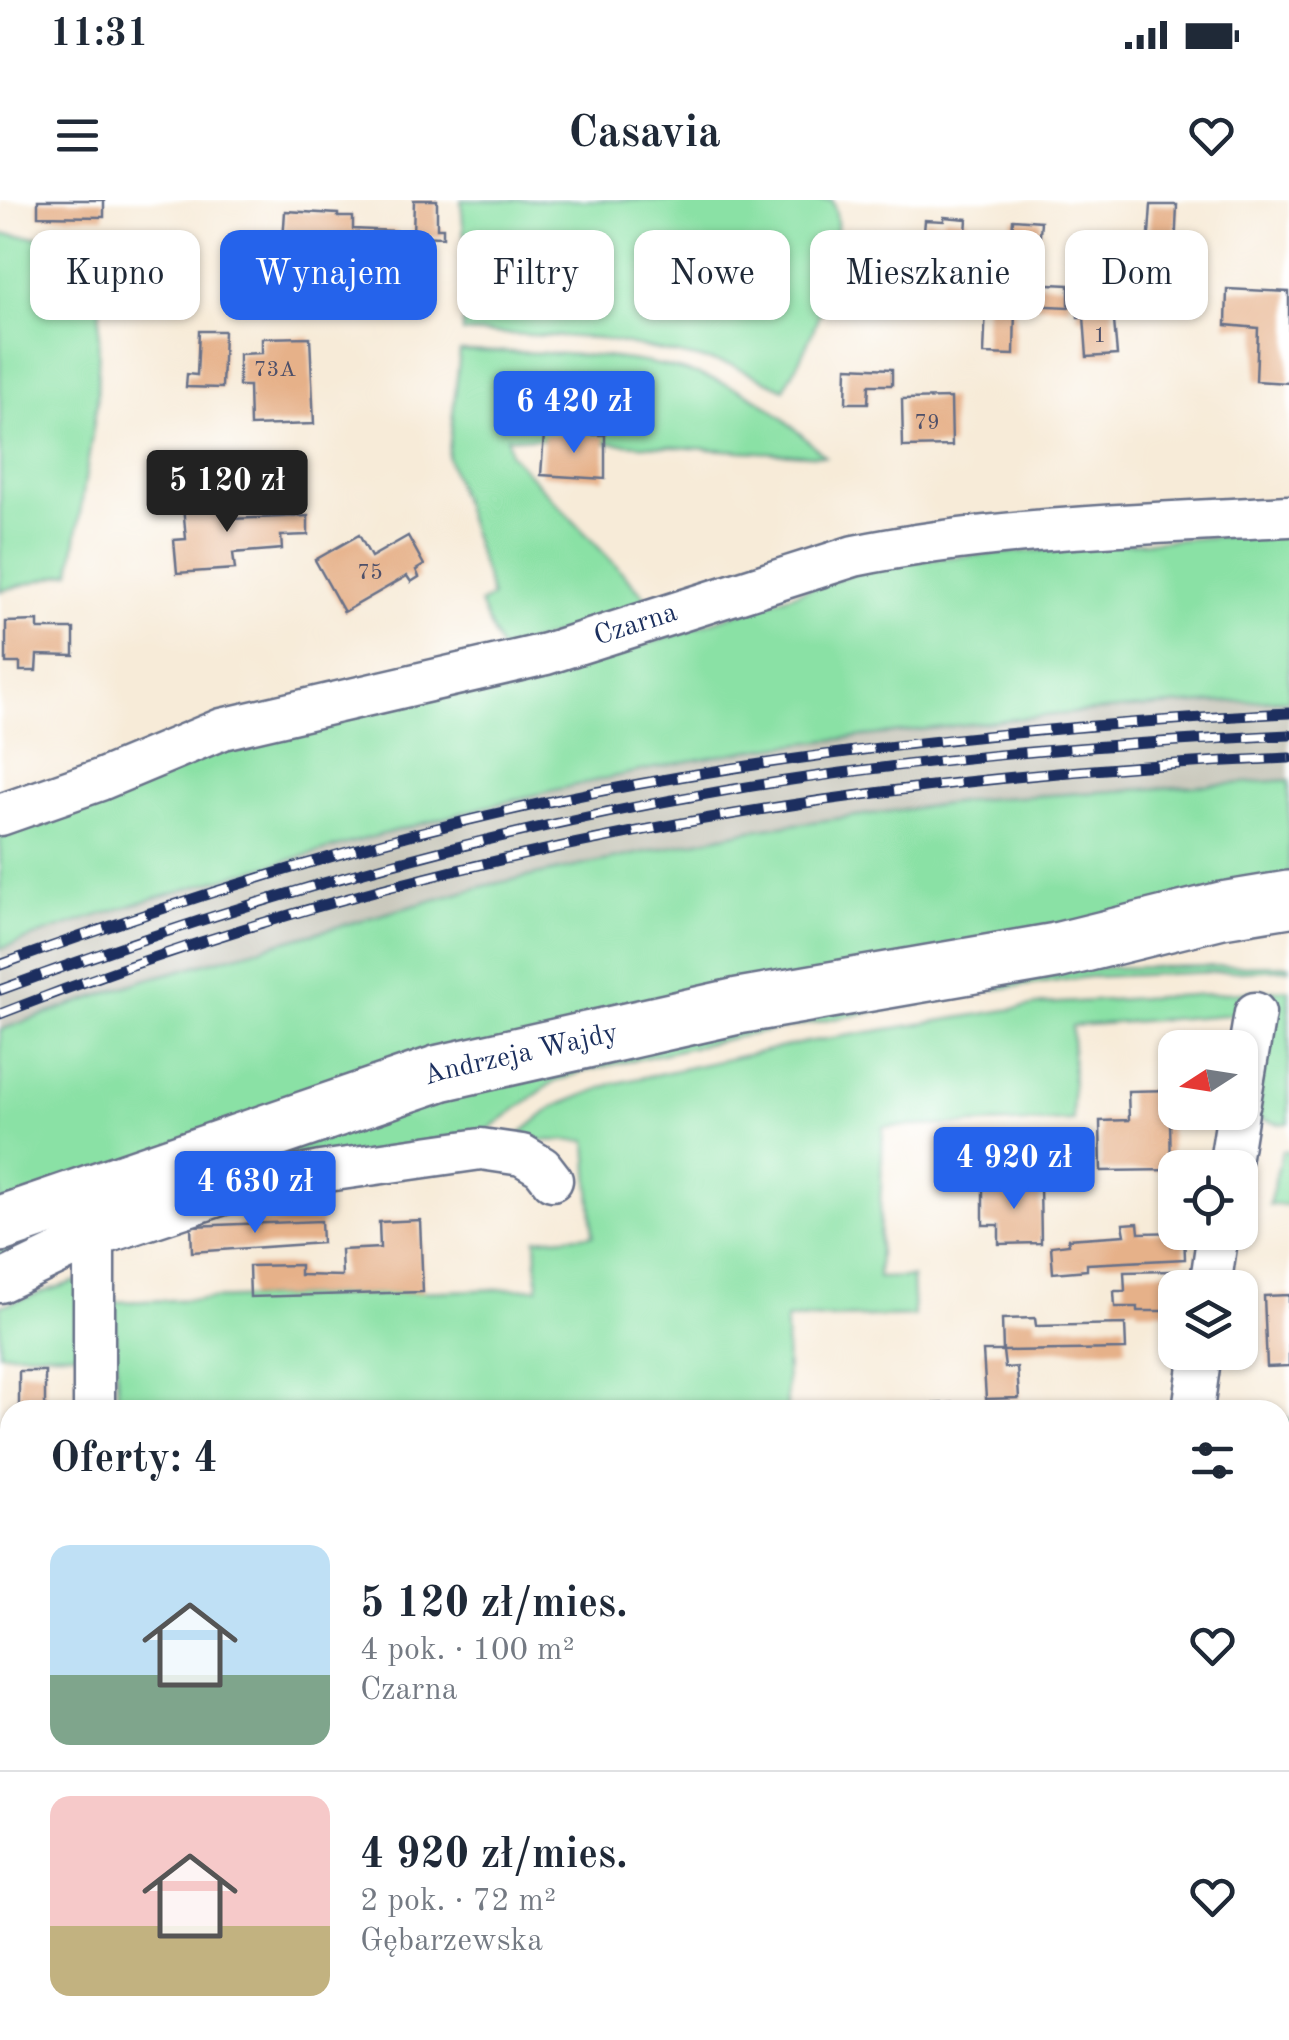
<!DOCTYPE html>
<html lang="pl">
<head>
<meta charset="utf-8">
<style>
	:root { --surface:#fff; --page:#f2f2f3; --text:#1f2937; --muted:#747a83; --line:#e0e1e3; --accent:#2563eb }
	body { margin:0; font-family:"Old Standard TT",serif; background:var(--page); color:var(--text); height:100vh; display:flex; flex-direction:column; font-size:38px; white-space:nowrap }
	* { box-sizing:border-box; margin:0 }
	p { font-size:32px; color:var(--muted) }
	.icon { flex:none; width:55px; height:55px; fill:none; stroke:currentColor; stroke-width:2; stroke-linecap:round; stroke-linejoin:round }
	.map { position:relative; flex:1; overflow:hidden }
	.panel { position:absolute; left:0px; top:1200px; width:1290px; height:640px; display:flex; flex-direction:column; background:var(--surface); border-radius:30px 30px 0 0; box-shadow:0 2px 8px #0004 }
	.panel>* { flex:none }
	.banner { position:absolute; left:30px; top:30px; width:1230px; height:90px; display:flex; gap:20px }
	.needle { width:65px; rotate:258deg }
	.fabs { position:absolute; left:1158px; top:830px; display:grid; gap:20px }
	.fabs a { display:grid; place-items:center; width:100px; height:100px; border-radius:20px; background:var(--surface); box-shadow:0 2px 8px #0004; font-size:50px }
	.price { position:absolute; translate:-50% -85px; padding:0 22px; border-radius:10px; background:var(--accent); color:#fff; font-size:32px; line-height:65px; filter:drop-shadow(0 2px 5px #0008) }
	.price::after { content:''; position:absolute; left:50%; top:60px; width:30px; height:22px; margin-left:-15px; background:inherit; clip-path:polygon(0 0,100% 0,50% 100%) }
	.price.current { background:#222; color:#fff }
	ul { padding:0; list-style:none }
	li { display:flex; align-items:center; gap:30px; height:250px; padding:0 50px }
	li+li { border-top:2px solid var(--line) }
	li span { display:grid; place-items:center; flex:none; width:280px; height:200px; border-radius:20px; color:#555 }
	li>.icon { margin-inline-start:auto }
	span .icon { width:120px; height:120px; fill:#fffc; stroke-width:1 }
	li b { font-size:42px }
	h2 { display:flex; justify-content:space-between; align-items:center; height:120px; padding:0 50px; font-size:42px }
	.tag { padding:0 35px; border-radius:20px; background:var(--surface); box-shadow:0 2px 8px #0004; font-size:35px; line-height:90px }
	.tag.current { background:var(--accent); color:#fff }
	.status { display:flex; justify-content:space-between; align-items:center; height:70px; padding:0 50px; background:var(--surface); direction:ltr }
	.status svg { height:28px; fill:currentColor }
	header { display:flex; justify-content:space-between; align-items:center; height:130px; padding:0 50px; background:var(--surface); font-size:45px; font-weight:700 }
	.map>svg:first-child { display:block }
	.industrial { fill:#c6c5b8 }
	.green { fill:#8ae1a5; stroke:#528882; stroke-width:2.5 }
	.building { fill:#e6b189 }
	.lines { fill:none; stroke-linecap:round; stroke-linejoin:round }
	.lane-casing { stroke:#687189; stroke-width:25 }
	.street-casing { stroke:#687189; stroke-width:45 }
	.secondary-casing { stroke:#687189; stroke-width:60 }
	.lane { stroke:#fff; stroke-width:20 }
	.street { stroke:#fff; stroke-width:40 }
	.secondary { stroke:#fff; stroke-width:55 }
	.rail-casing { stroke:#1b2f5e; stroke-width:11 }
	.rail { stroke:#fff; stroke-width:8; stroke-dasharray:22; stroke-linecap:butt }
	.labels { text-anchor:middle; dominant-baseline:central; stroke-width:8; stroke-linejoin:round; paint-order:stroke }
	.number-label { font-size:22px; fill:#4e5069 }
	.street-label { font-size:28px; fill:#1b2f5e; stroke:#fff }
</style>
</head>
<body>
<div class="status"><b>11:31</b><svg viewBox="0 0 49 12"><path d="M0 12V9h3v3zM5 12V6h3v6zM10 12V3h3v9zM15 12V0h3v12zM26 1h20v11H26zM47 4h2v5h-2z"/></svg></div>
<header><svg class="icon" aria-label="menu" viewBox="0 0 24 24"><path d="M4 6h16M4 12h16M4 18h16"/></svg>Casavia<svg class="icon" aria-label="heart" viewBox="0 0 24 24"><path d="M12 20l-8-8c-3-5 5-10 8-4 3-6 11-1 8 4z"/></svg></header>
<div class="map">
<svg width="1289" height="1840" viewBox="0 0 1289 1840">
	<rect width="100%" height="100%" fill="#fff"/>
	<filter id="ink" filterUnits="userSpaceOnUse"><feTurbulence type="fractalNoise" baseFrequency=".01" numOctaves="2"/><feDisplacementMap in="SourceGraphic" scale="20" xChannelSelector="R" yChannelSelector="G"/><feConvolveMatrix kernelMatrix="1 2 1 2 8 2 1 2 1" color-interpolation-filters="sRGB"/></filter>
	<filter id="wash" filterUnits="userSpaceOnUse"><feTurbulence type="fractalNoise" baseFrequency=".0048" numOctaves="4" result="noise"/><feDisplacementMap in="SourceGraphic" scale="40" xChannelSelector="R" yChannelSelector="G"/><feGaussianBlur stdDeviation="2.25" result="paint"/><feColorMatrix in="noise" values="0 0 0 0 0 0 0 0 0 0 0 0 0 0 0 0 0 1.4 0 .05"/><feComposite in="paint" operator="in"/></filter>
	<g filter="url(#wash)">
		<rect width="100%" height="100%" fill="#f7ebd8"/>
		<polygon class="industrial" points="1289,500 1289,580 1190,584 263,745 145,780 0,830 0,749 67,724 204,681 449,615 663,567 813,541 1132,507"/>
		<g class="green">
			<path d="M461,0H832C840,20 837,34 834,55C825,109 810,142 784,189L732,165L597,138L462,132L468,82Z"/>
			<polygon points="0,34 102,42 97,202 71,372 0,391"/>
			<path d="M460,151C553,153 653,151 740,190C772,204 798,233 825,256L507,237L510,254L654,406L501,451L480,404L492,397L448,258Z"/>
			<path d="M1289,331V500C1167,502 1047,515 927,529C866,537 806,541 746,551C597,576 450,615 304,656C202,684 100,712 0,749V627L217,547L656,441L887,362Z"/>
			<polygon points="1289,580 1289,687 0,1003 0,830 144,780 488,685 751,630 983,599"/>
			<polygon points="1289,765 1289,769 1088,777 990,790 737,837 581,872 552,883 475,939 0,1064 0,1050 354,926 524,877 766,817 1092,768"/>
			<polygon points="1289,789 1289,923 1280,924 1248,916 1269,812 1072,826 1073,921 883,927 878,1078 912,1077 914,1116 786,1119 787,1210 118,1210 114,1102 538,1088 536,1039 593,1035 587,941 512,940 553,907 612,884 807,842 1044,804"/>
			<polygon points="1282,951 1289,951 1289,1005 1269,1005"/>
			<polygon points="80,1080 82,1153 0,1153 0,1106"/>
			<rect x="1280" y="1220" width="9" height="86"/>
			<polygon points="107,1830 525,1830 521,1840 107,1840"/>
			<polygon points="588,1830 631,1830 627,1840 584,1840"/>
			<polygon points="697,1830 869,1830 868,1840 693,1840"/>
			<polygon points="1005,1830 1089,1830 1087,1840 1004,1840"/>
		</g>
		<g id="blocks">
			<g class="building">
				<polygon points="38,0 104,0 104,17 38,16"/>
				<polygon points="414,0 437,0 437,28 443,28 443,37 413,36"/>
				<polygon points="1151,5 1177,5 1175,51 1169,50 1169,58 1157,57 1158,50 1148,49"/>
				<polygon points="285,11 338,14 338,17 353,17 353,29 396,31 394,58 337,56 337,42 283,41"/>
				<polygon points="944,17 967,19 966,34 959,34 958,54 942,53 941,70 921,69 925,20 944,21"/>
				<polygon points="1013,19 1041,21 1037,76 1010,73"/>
				<polygon points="1028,83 1069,85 1069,107 1027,105"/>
				<polygon points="1227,89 1289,92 1289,183 1256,181 1258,128 1226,125"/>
				<polygon points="1112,99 1117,155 1087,157 1084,117 1078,117 1077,101"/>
				<polygon points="986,104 1015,106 1014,155 984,154"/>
				<polygon points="199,131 224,131 222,188 186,187 187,174 197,175"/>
				<polygon points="310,137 314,224 250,226 249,186 239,186 239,154 262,153 262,138"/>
				<polygon points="847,167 892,169 892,185 869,185 868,203 846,203"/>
				<polygon points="951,198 952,246 903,247 902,199"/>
				<polygon points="544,234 605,235 605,279 541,275"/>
				<polygon points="215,288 216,304 230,303 230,319 308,316 308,335 281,336 282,349 233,353 235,369 177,373 174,340 186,339 183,306 194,305 194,289"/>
				<polygon points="359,335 371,357 408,336 424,365 416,370 419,377 411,382 407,376 344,412 315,360"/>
				<polygon points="38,421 38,429 74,429 74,456 37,455 36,471 20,471 20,463 6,463 6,422"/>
				<polygon points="1175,890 1175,912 1197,912 1197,918 1170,919 1171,970 1101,971 1100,921 1129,920 1128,891"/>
				<polygon points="1040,984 1041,1043 999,1044 999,1025 983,1025 983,985"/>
				<polygon points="420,1020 423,1092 250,1097 249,1066 300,1065 300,1075 342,1076 341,1050 380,1048 379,1022"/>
				<polygon points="321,1021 322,1043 192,1052 191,1026"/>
				<polygon points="1138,1023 1139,1033 1184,1032 1185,1059 1087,1064 1087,1070 1053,1073 1051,1046 1069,1044 1068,1039 1125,1035 1123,1024"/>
				<polygon points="1170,1071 1171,1092 1175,1092 1175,1111 1137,1111 1137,1107 1115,1107 1114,1091 1125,1091 1124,1072"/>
				<polygon points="1289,1095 1289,1166 1267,1167 1264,1096"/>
				<polygon points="1035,1118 1036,1126 1125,1124 1126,1149 1003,1151 1002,1119"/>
				<polygon points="983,1151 1003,1151 1005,1168 1017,1167 1019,1198 986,1199"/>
				<rect x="19" y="1171" width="26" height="39"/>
				<polygon points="967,1202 968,1210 915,1210 915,1205"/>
				<polygon points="0,1309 10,1309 10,1335 0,1334"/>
				<polygon points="0,1370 10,1370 10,1426 0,1425"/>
				<rect x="1280" y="1378" width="9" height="71"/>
				<polygon points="1280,1538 1289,1538 1289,1566 1280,1567"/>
				<rect x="0" y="1549" width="10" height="55"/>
				<polygon points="1280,1741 1289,1742 1289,1778 1280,1778"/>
				<polygon points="0,1793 10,1793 10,1830 36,1830 36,1840 0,1840"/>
				<polygon points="631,1830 697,1830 693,1840 627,1840"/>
				<polygon points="946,1830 1005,1830 1004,1840 945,1840"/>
				<rect x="1263" y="1835" width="26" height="5"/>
			</g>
		</g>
	</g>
	<g filter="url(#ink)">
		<use href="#blocks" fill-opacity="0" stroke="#687189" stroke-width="2.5"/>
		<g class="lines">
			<g class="lane-casing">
				<polyline id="lane" points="1280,1590 1289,1590"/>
			</g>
			<g class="street-casing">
				<g id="street">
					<path id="s1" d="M0,615L100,580L222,529L546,454L854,356C996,327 1145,324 1289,316"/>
					<polyline points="1240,902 1255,813"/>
					<polyline points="1229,968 1238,912"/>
					<polyline points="94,1037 94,1210"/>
					<polyline points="0,1082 94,1037 245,987 320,972 481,949 522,955 542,967 552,980"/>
					<polyline points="1210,1088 1218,1032"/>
					<polyline points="1193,1210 1201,1152"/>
					<polyline points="93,1840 93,1830"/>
					<polyline points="561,1840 565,1830"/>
					<polyline points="906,1840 907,1830"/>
					<polyline points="1118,1840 1119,1830"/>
				</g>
			</g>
			<g class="secondary-casing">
				<g id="secondary">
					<path id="s2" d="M0,1024L440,873L738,806L1056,751L1222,710L1289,699"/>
				</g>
			</g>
			<use href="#lane" class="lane"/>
			<use href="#street" class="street"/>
			<use href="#secondary" class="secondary"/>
			<g class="rail-casing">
				<g id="rail">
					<path d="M0,765C194,695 393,632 596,592C825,548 1057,525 1289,513"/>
					<path d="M0,790C234,703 477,633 723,591C910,559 1100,544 1289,535"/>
					<path d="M0,814C410,652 850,576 1289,558"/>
				</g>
			</g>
			<use href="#rail" class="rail"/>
		</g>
	</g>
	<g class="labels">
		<g class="number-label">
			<text x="1100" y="136">1</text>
			<text x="275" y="170">73A</text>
			<text x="927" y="223">79</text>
			<text x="370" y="373">75</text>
		</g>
		<g class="street-label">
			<text stroke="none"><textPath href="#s1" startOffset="665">Czarna</textPath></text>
			<text stroke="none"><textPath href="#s2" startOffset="548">Andrzeja Wajdy</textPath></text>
		</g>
	</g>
</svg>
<div class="fabs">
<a><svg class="needle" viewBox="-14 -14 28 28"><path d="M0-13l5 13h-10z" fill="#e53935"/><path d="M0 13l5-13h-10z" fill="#747a83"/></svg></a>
<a><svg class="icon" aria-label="locate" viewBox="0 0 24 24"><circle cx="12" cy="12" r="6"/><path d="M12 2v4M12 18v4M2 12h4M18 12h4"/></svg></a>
<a><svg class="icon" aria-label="layers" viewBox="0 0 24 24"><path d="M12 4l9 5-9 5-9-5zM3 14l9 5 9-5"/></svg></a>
</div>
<b class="price" style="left:574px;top:256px">6 420 zł</b>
<b class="price current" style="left:227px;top:335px">5 120 zł</b>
<b class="price" style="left:1014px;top:1012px">4 920 zł</b>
<b class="price" style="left:255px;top:1036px">4 630 zł</b>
<div class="banner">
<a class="tag">Kupno</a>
<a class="tag current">Wynajem</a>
<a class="tag">Filtry</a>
<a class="tag">Nowe</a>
<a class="tag">Mieszkanie</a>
<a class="tag">Dom</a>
</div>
<section class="panel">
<h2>Oferty: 4<svg class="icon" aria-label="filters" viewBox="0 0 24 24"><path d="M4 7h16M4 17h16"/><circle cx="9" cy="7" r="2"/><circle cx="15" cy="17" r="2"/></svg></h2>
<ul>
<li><span style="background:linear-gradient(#bfe0f5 65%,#7fa58c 0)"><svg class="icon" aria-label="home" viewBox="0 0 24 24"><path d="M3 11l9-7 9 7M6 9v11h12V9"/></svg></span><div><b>5 120 zł/mies.</b><p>4 pok. · 100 m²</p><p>Czarna</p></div><svg class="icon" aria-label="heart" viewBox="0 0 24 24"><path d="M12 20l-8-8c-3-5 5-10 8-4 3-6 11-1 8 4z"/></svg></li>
<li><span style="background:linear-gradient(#f6c9c9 65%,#c2b280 0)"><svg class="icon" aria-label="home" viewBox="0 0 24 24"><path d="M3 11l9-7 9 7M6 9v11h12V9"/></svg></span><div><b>4 920 zł/mies.</b><p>2 pok. · 72 m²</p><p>Gębarzewska</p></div><svg class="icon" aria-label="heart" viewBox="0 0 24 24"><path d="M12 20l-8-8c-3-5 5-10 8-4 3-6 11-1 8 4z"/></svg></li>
</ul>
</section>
</div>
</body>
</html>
